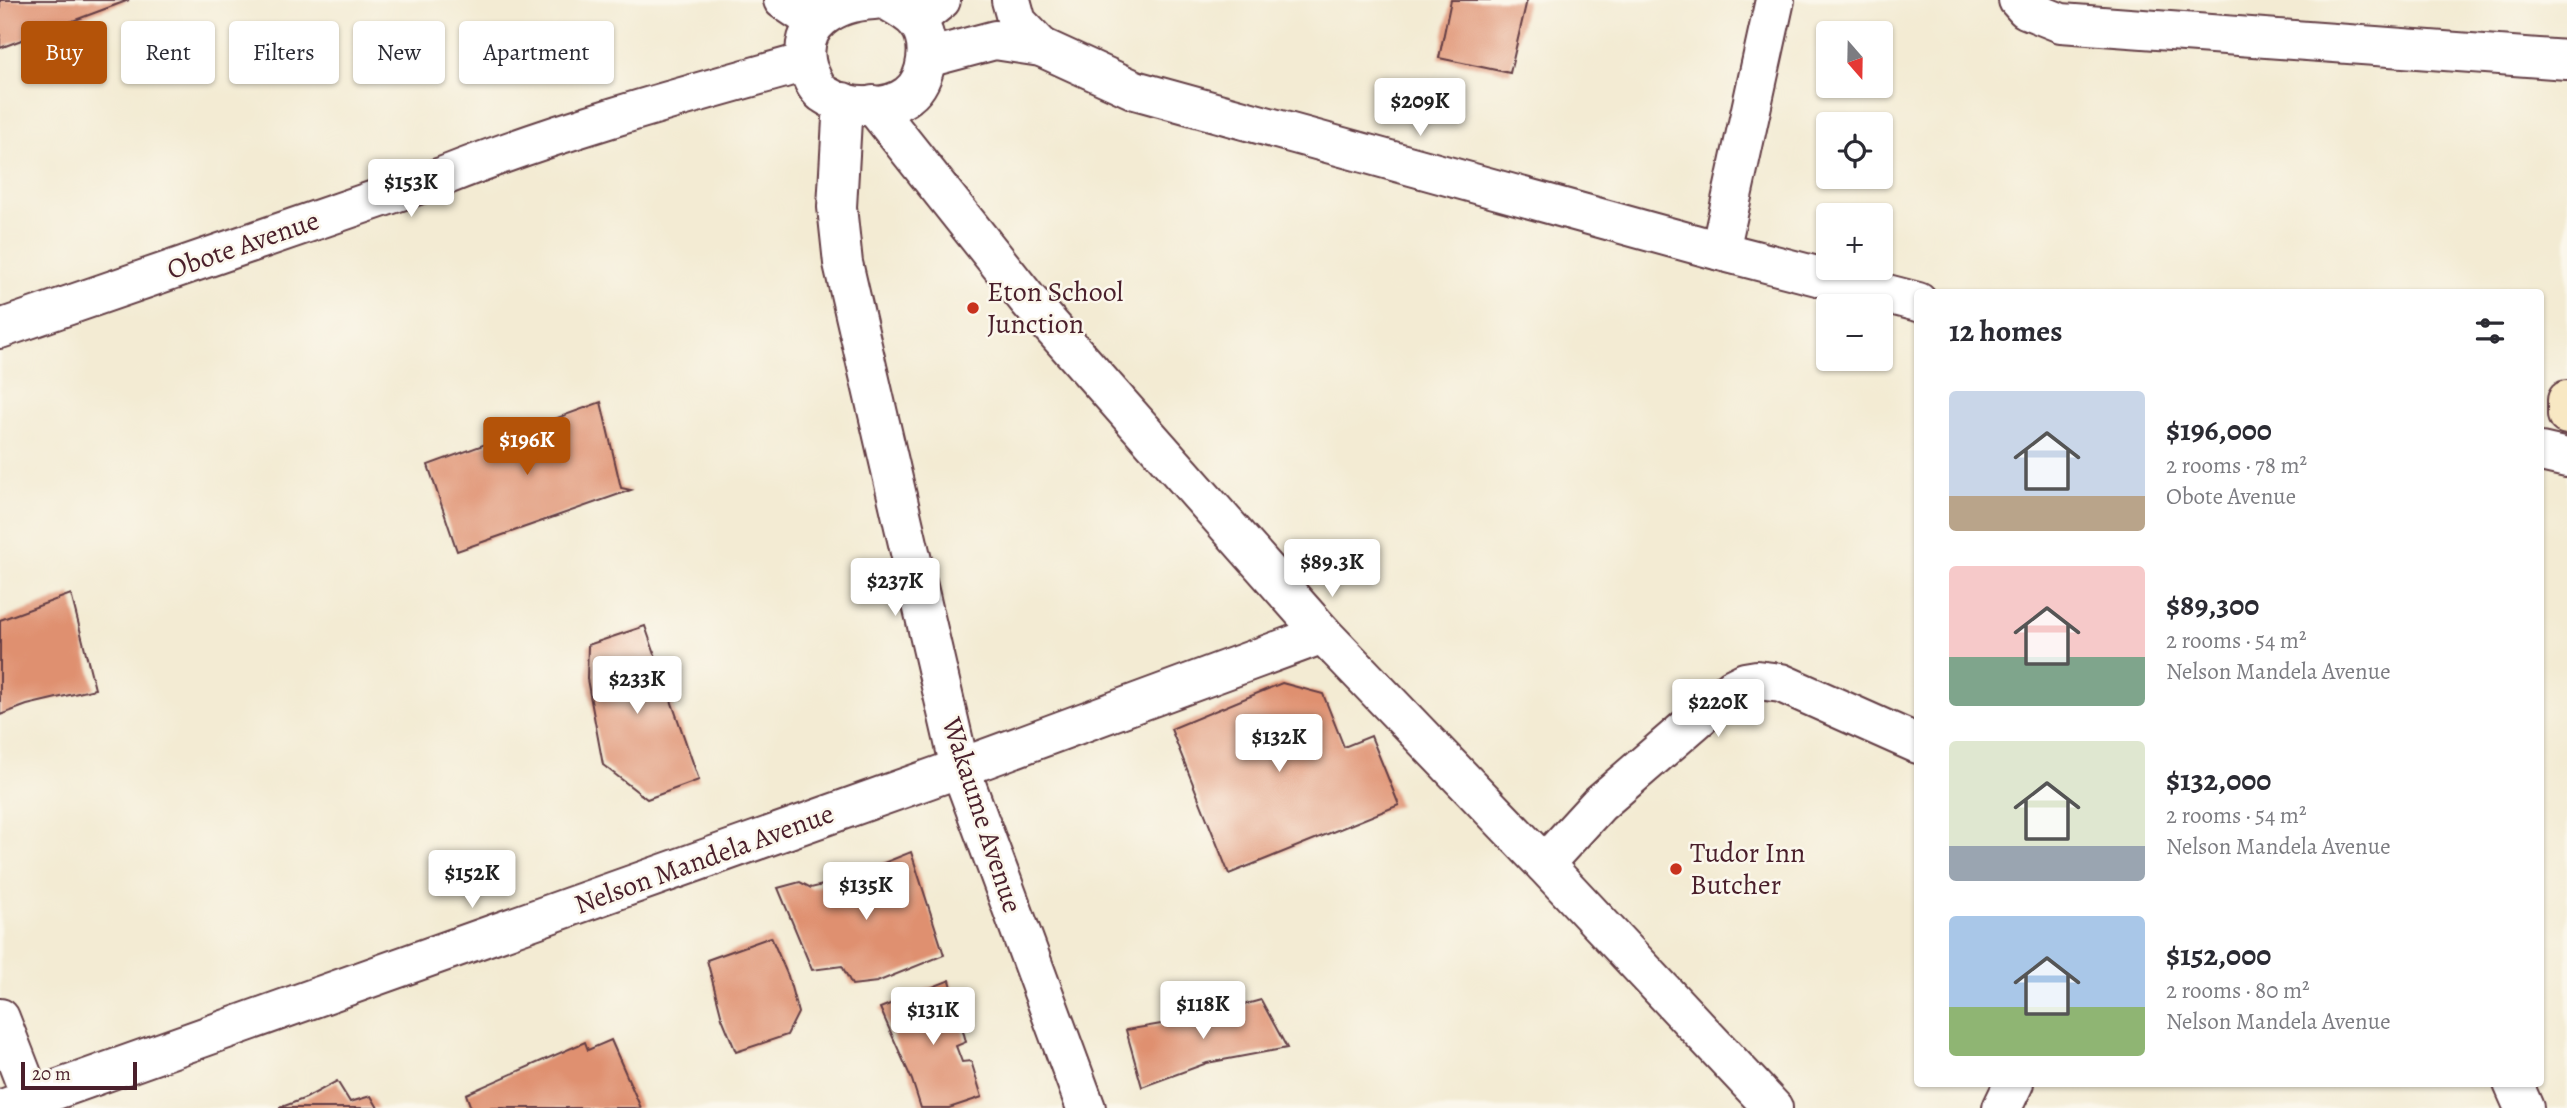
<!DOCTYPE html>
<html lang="en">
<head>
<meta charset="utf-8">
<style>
	:root { --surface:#fff; --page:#f7f7f7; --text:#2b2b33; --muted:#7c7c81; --accent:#b45309 }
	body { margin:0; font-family:Alegreya,serif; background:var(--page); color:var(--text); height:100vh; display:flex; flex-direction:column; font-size:26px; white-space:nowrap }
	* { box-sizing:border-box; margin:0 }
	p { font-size:23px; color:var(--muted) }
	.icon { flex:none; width:38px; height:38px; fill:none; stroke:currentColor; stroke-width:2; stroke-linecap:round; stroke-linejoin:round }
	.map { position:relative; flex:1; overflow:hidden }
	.drawer { position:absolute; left:1914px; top:289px; width:630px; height:798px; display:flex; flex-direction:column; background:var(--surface); border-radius:7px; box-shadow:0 2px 5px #0004 }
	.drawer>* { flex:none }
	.banner { position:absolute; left:21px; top:21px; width:665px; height:63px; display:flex; gap:14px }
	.needle { width:46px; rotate:160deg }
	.fabs { position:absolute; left:1816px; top:21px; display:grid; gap:14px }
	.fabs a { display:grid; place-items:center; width:77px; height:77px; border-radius:7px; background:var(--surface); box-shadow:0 2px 5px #0004; font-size:35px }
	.scale { position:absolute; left:21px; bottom:18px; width:116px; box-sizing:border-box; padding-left:7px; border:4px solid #4a1f2b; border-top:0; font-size:19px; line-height:24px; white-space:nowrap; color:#4a1f2b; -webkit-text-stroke:5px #fbf7ec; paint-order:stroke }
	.price { position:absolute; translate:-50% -60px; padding:0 16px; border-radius:7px; background:#fff; color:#222; font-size:23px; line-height:46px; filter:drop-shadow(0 2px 4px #0008) }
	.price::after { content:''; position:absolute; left:50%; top:42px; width:21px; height:16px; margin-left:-10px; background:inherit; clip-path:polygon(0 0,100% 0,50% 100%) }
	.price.active { background:var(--accent); color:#fff }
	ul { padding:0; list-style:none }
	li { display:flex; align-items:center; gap:21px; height:175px; padding:0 35px }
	li span { display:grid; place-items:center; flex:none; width:196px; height:140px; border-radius:7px; color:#555 }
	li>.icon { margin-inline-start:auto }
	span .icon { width:84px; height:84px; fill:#fffc; stroke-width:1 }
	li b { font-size:30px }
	h2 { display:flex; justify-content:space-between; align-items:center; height:84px; padding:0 35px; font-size:30px }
	.chip { padding:0 24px; border-radius:7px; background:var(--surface); box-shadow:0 2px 5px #0004; font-size:24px; line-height:63px }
	.chip.active { background:var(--accent); color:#fff }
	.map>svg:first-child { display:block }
	.building { fill:#df9070 }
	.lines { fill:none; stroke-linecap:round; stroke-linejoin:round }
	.minor-casing { stroke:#633e44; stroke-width:42 }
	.secondary-casing { stroke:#633e44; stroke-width:42 }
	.minor { stroke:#fff; stroke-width:38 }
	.secondary { stroke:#f8e8c3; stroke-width:38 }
	.poi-dot { fill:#c8321e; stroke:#fbf7ec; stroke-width:2.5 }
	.labels { text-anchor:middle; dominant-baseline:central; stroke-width:5; stroke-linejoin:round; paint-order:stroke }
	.street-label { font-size:28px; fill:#4a1f2b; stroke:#fbf7ec }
	.poi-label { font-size:28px; fill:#4a1f2b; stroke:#fbf7ec; text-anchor:start }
</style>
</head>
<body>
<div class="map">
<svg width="2567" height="1108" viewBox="0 0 2567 1108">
	<rect width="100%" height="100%" fill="#fbf7ec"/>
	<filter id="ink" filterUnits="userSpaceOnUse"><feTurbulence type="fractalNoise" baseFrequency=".0143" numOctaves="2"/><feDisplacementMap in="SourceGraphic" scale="14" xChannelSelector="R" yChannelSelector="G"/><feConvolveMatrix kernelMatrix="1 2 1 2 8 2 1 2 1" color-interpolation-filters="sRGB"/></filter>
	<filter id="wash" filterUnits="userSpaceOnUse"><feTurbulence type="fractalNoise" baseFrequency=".00686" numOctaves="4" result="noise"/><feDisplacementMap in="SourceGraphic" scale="28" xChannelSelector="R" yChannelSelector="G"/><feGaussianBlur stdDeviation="1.57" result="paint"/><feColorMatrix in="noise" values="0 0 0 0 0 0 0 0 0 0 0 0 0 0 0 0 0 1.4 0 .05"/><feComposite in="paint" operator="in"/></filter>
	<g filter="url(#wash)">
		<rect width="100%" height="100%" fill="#f3ebd3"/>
		<g id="blocks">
			<g class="building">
				<polygon points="0,0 129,0 0,48"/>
				<polygon points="1451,0 1527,0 1510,73 1439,58"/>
				<polygon points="601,402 621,488 631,490 457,551 428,465"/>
				<polygon points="71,594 95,689 27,705 0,715 0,620"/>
				<polygon points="645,626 699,780 647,799 603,765 587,679 588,645"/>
				<polygon points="1282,683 1323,694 1344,747 1371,736 1399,805 1229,874 1171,729"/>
				<polygon points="911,852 944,955 877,982 852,985 842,966 812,970 778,888 800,882 811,888 839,881"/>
				<polygon points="771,937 788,976 798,1013 787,1035 736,1052 722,1018 707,960"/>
				<polygon points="950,980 966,1042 956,1046 962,1062 971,1061 982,1097 949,1108 921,1108 912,1080 880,1008"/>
				<polygon points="1261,1000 1287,1048 1207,1063 1142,1087 1126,1030 1196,1018"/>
				<polygon points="611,1040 641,1108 471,1108 466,1094 585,1042 588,1050"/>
				<polygon points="337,1081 350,1102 371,1096 378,1108 279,1108 306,1098"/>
			</g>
		</g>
	</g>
	<g filter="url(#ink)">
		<use href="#blocks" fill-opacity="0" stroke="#633e44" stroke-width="2"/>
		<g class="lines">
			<g class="minor-casing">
				<g id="minor">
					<polyline points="783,0 816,22"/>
					<path d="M874,0C836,2 794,23 808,69C812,78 816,90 825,95C846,109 888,111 908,95C928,80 933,41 917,22C910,13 896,6 886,0"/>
					<polyline points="1011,0 1017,22 1041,47"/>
					<polyline points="2018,0 2026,9 2061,23 2567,60"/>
					<polyline points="916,20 941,0"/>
					<polyline points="927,58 995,40 1041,47 1135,90 1720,251 1918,302"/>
					<polyline points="843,102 837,207 843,263 960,768 1086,1108"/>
					<polyline points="873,105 1028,300 1323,634 1544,864 1773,1108"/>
					<polyline points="1720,251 1775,0"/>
					<path d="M0,329L444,176C562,129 684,96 806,62"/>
					<polyline points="2541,452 2567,458"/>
					<polyline points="1544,864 1599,804 1733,688 1745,682 1757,680 1781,683 1918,744"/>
					<polyline points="0,1018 35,1108"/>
					<polyline points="2513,1083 2524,1108"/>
					<polyline points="5,1108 960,768 1323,634"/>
					<polyline points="2002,1108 2014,1083"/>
				</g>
			</g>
			<g class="secondary-casing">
				<polyline id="secondary" points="2567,400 2567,415"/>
			</g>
			<use href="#minor" class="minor"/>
			<use href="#secondary" class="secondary"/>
		</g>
	</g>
	<g class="poi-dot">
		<circle cx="973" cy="308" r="7"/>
		<circle cx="1676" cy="869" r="7"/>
	</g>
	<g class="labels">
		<g class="street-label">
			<text transform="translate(243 245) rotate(-19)">Obote Avenue</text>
			<text transform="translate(982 815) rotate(72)">Wakaume Avenue</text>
			<text transform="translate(704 859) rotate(-20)">Nelson Mandela Avenue</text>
		</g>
		<g class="poi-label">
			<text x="987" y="292">Eton School<tspan x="987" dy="32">Junction</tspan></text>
			<text x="1690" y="853">Tudor Inn<tspan x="1690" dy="32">Butcher</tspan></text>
		</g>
	</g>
</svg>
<div class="fabs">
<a><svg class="needle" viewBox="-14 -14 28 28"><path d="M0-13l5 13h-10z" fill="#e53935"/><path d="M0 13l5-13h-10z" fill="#7c7c81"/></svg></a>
<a><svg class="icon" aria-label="locate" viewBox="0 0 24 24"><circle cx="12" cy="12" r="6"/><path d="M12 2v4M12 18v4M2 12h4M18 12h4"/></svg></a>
<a>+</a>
<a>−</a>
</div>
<div class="scale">20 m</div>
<b class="price" style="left:1420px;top:138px">$209K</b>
<b class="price" style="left:411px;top:219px">$153K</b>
<b class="price active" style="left:527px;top:477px">$196K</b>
<b class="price" style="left:1332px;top:599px">$89.3K</b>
<b class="price" style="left:895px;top:618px">$237K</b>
<b class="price" style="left:637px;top:716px">$233K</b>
<b class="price" style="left:1718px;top:739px">$220K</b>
<b class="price" style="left:1279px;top:774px">$132K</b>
<b class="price" style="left:472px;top:910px">$152K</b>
<b class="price" style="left:866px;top:922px">$135K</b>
<b class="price" style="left:1203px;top:1041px">$118K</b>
<b class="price" style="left:933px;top:1047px">$131K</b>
<div class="banner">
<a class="chip active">Buy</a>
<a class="chip">Rent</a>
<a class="chip">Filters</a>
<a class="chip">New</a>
<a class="chip">Apartment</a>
</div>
<section class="drawer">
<h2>12 homes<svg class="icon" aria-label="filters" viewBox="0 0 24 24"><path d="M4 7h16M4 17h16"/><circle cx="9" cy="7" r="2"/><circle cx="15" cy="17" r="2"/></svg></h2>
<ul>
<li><span style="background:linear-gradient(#c9d6e8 75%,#b9a48a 0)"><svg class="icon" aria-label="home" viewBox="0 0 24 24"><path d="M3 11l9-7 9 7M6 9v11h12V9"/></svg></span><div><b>$196,000</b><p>2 rooms · 78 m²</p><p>Obote Avenue</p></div></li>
<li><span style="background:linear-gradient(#f6c9c9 65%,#7fa58c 0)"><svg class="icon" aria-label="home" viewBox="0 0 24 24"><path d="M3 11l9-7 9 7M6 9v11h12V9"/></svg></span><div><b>$89,300</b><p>2 rooms · 54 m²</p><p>Nelson Mandela Avenue</p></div></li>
<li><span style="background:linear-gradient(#dfe7d0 75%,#9aa5b1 0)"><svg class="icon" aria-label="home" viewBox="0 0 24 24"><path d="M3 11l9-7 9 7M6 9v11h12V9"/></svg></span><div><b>$132,000</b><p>2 rooms · 54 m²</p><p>Nelson Mandela Avenue</p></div></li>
<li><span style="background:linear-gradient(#a9c7e8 65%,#8fb573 0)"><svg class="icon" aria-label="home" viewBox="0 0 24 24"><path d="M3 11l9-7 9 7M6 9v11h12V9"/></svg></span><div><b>$152,000</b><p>2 rooms · 80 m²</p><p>Nelson Mandela Avenue</p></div></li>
</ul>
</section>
</div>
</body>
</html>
